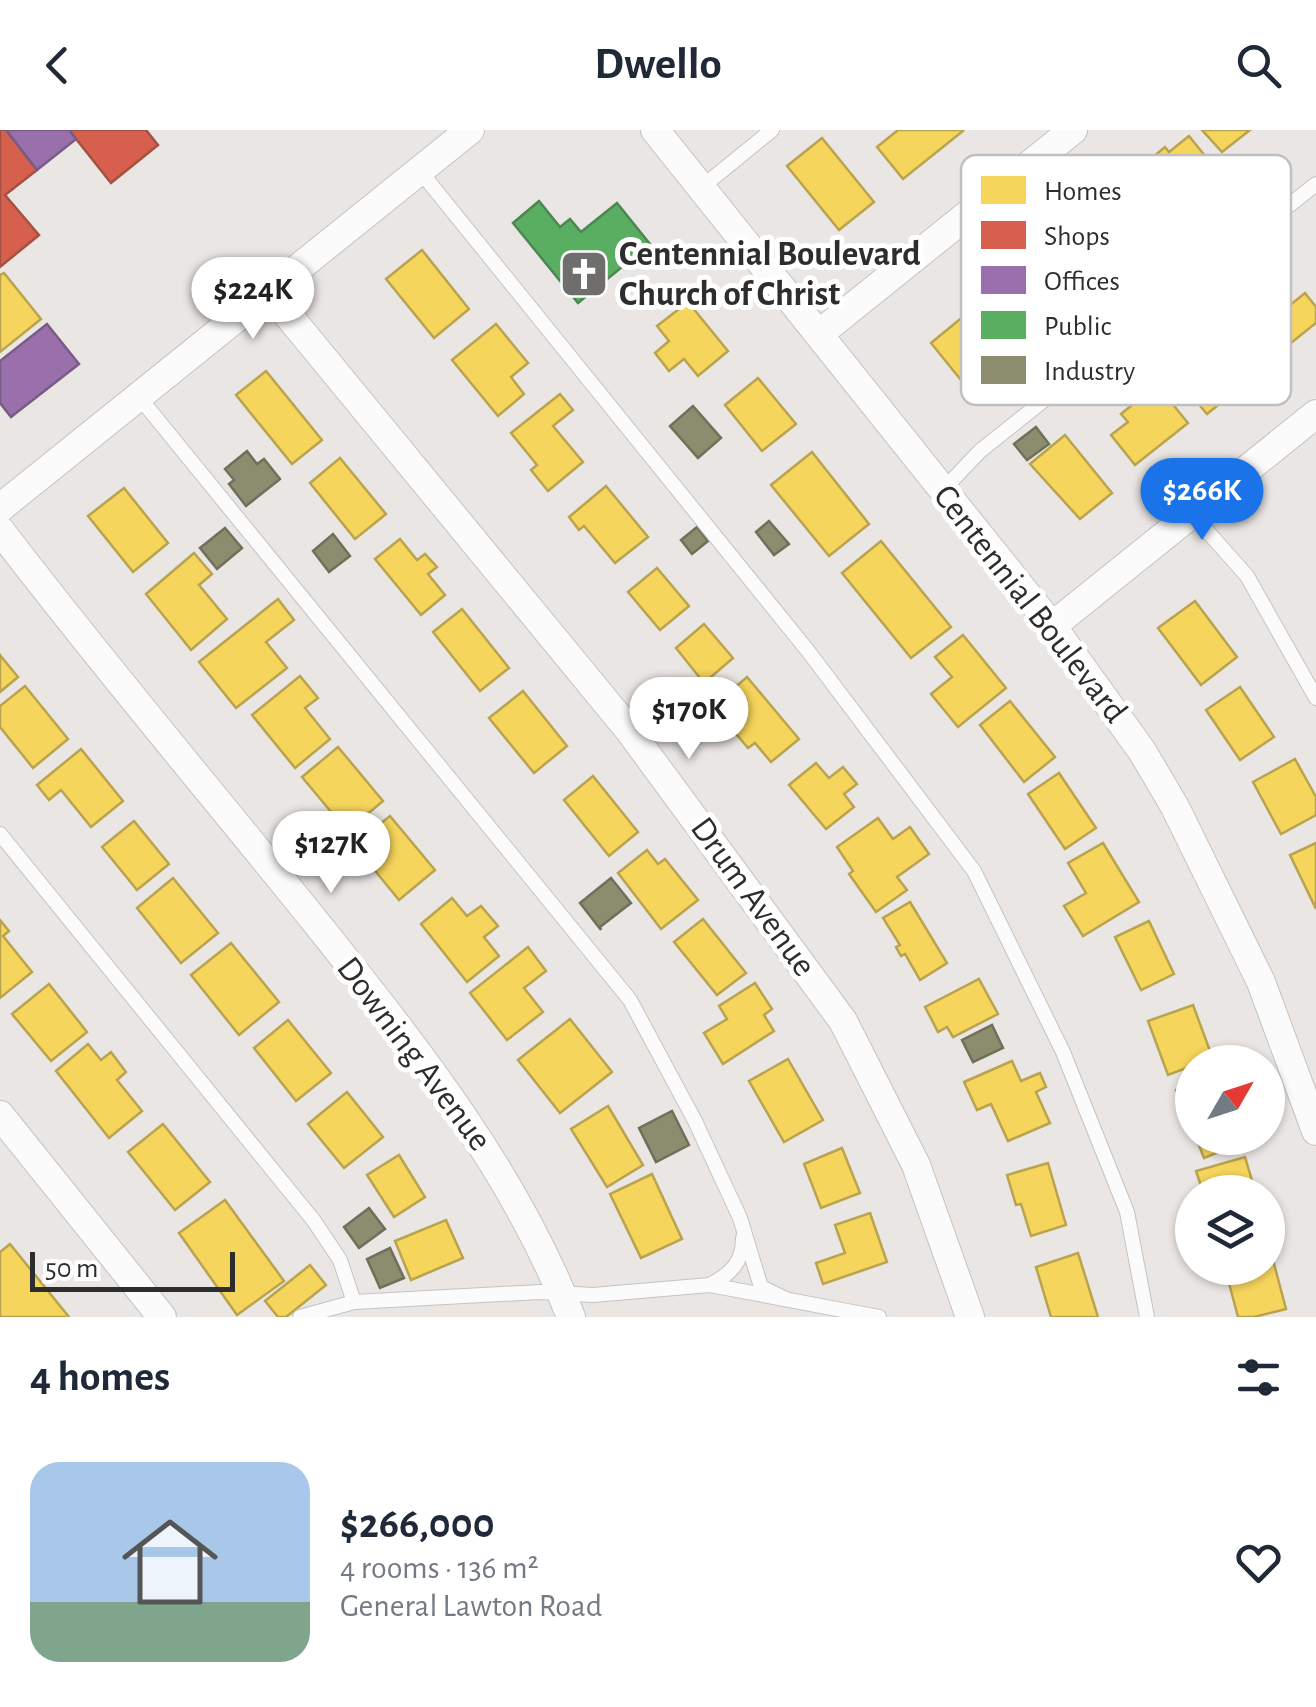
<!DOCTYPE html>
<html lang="en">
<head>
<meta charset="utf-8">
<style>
	:root { --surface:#fff; --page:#f2f2f3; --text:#1f2937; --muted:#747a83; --line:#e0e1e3; --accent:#1a73e8 }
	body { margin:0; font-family:"Alegreya Sans",sans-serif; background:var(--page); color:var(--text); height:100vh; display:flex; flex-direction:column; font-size:38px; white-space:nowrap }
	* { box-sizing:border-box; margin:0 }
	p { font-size:32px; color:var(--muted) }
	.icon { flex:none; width:55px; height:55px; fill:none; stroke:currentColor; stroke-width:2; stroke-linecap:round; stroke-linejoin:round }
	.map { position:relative; height:1187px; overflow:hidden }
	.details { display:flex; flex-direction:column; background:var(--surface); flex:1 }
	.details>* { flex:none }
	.needle { width:65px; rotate:51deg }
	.fabs { position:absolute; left:1175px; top:915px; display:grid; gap:20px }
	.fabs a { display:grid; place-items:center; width:110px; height:110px; border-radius:50%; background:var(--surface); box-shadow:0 2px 8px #0004; font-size:50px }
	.scale { position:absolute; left:30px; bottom:25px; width:205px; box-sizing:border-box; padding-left:10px; border:5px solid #2d2d2d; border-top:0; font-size:28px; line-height:35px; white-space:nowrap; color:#2d2d2d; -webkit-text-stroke:8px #fff; paint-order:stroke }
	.price { position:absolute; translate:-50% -85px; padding:0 22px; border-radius:35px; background:#fff; color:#222; font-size:32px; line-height:65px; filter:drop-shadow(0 2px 5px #0008) }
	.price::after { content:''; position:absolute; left:50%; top:60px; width:30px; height:22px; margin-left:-15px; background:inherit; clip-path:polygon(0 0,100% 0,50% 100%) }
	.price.active { background:var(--accent); color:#fff }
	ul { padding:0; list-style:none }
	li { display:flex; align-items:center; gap:30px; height:250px; padding:0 30px }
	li+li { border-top:2px solid var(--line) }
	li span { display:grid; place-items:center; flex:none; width:280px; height:200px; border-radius:30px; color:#555 }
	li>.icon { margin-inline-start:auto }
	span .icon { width:120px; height:120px; fill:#fffc; stroke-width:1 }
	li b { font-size:42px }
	h2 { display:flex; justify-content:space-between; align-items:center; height:120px; padding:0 30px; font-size:42px }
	header { display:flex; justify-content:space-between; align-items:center; height:130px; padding:0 30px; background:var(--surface); font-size:45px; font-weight:700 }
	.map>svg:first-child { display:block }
	.homes { fill:#f6d55c; stroke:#baa34e; stroke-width:2.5 }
	.shops { fill:#d6604d; stroke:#a35143; stroke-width:2.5 }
	.offices { fill:#9970ab; stroke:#795c85; stroke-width:2.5 }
	.public { fill:#5aae61; stroke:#4c8751; stroke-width:2.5 }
	.industry { fill:#8c8c6e; stroke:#70705a; stroke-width:2.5 }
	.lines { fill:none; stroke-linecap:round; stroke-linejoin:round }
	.lane-casing { stroke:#c4c3c4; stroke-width:16 }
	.street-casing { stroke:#c4c3c4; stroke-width:30 }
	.lane { stroke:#fcfbfb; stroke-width:14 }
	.street { stroke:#fcfbfb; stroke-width:28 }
	.labels { text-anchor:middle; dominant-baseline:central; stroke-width:10; stroke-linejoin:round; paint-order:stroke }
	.poi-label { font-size:35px; font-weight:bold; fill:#2d2d2d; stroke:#fff; text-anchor:start }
	.street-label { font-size:35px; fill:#2d2d2d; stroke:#fff }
	.key { fill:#fff; stroke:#c0c0c0; stroke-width:2.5 }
	.key-label { font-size:28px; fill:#2d2d2d }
</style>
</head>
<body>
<header><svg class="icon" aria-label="back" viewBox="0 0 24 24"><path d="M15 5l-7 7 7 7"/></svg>Dwello<svg class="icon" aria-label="search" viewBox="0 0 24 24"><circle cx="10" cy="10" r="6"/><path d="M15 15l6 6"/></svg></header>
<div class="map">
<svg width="1316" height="1187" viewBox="0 0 1316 1187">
	<rect width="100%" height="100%" fill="#eae6e4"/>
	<g class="homes">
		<polygon points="898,0 962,0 963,1 903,49 877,17"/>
		<polygon points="1202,0 1250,0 1222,22"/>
		<polygon points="1189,6 1210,32 1154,76 1136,52 1159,34 1153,27 1165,17 1169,22"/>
		<polygon points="822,8 874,72 839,100 787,36"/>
		<polygon points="422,120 469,179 434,208 386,149"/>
		<polygon points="4,143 41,189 0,222 0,145"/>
		<polygon points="1305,163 1316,177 1316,193 1271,229 1252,206"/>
		<polygon points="688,172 728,221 698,246 684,229 669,241 655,223 669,211 657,196"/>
		<polygon points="976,176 1001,208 986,221 1008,247 978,271 931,213"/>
		<polygon points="496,194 528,233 511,247 524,264 498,286 452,230"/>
		<polygon points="1237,209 1262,240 1207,284 1182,254"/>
		<polygon points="266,241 322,310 292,334 236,265"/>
		<polygon points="758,248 796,294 762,321 725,275"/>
		<polygon points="1157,255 1188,293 1135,335 1111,305 1128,292 1121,284"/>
		<polygon points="560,264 573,280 553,296 583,332 548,361 531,340 537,335 511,303"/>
		<polygon points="1065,305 1112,363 1080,389 1030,334"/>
		<polygon points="812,322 869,394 829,426 771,355"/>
		<polygon points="340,328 386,384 355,409 310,353"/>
		<polygon points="606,356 648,407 615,433 584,396 579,400 569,387"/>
		<polygon points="124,358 168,413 133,442 88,386"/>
		<polygon points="400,409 417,430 425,424 437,437 428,444 445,465 421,485 375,429"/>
		<polygon points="881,411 951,497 911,528 842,443"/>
		<polygon points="194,423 212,444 199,455 227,489 191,520 146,464"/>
		<polygon points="657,438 689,476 660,500 628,462"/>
		<polygon points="278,469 294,490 266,512 287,538 236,578 199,532"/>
		<polygon points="1195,471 1237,527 1201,555 1158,498"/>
		<polygon points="462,479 509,538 480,561 433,502"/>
		<polygon points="704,494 733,528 704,553 676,518"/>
		<polygon points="963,505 1006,558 958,597 931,564 952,547 935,527"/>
		<polygon points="0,525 18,547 0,562"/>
		<polygon points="300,546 318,568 305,578 330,609 295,638 252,585"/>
		<polygon points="747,547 799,609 771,632 755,613 748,618 731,598 737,593 719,571"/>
		<polygon points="25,556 68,609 33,638 0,597 0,576"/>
		<polygon points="1240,557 1274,607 1240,630 1206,580"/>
		<polygon points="523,561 567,616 534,643 489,588"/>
		<polygon points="1010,571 1055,627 1024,652 980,595"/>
		<polygon points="338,617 383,671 347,701 302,647"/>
		<polygon points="81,619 123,671 91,697 61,660 49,670 37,655"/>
		<polygon points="1295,629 1316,667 1316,685 1281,704 1253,652"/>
		<polygon points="816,633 829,648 843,637 857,654 844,664 854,677 826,699 789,655"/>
		<polygon points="1059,643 1096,698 1065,719 1028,664"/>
		<polygon points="593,646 638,702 609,726 564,670"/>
		<polygon points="390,686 435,740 399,770 354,715"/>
		<polygon points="878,688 893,709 910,697 929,724 897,747 907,760 876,782 849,744 853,741 837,717"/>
		<polygon points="134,691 169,734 137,760 102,717"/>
		<polygon points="1103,713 1139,772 1083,806 1064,776 1086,763 1068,733"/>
		<polygon points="1316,713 1316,779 1290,725"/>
		<polygon points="647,720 658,734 665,729 698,770 661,799 618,743"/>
		<polygon points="173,748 218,803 181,833 137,778"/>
		<polygon points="452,768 467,786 481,776 498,796 484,807 499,826 467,852 421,794"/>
		<polygon points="910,772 947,833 920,850 905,824 901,826 896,817 900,815 883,788"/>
		<polygon points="703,789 746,843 717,865 674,812"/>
		<polygon points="0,790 9,801 3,806 32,842 0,868"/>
		<polygon points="1149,791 1174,844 1141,860 1115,807"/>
		<polygon points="231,813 279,872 239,905 191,845"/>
		<polygon points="528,817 546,841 524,858 543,882 507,910 470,863"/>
		<polygon points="979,849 998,884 953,907 947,897 938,902 925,877"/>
		<polygon points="755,853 772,879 764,885 774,901 723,934 704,903 727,889 719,876"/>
		<polygon points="49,854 87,902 51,931 12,884"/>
		<polygon points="1193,875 1213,929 1192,932 1192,936 1168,945 1148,891"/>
		<polygon points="570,889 612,942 560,983 518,930"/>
		<polygon points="288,890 331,943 296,971 254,918"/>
		<polygon points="88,914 101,930 111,922 126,942 117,950 142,981 109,1008 56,941"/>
		<polygon points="788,929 823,990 784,1012 749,951"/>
		<polygon points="1012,931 1021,951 1040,943 1046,957 1036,962 1050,993 1008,1011 991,974 977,980 964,952"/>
		<polygon points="1192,953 1192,1000 1176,960"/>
		<polygon points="347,962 383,1007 344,1038 308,994"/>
		<polygon points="608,976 643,1035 607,1057 571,999"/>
		<polygon points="163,994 210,1052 175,1080 128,1022"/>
		<polygon points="1196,1008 1241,1008 1243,1012 1204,1028"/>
		<polygon points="842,1018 860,1063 821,1078 804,1034"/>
		<polygon points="399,1025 425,1067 394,1087 367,1045"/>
		<polygon points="1245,1027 1254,1057 1244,1059 1245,1062 1203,1062 1196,1041"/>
		<polygon points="1048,1033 1066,1095 1031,1106 1021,1074 1016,1075 1007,1045"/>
		<polygon points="652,1044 682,1109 641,1128 610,1064"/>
		<polygon points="225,1070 284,1151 237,1185 179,1103"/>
		<polygon points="870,1083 887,1132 823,1154 816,1133 845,1123 835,1095"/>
		<polygon points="446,1090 463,1128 411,1150 395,1111"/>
		<polygon points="1268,1111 1286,1179 1254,1187 1238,1187 1225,1138 1268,1138"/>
		<polygon points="10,1114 69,1187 0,1187 0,1122"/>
		<polygon points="1078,1123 1098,1187 1051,1187 1036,1137"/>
		<polygon points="310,1135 326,1155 286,1187 278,1187 265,1171"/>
	</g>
	<g class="shops">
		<polygon points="0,0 6,0 37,40 5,65 39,105 0,137"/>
		<polygon points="69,0 146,0 158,15 111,53"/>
	</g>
	<g class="offices">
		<polygon points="6,0 69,0 76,9 37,40"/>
		<polygon points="47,194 79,234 11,287 0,273 0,231"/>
	</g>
	<polygon class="public" points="539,71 560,97 570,89 581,102 617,73 650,114 578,173 513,93"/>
	<g class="industry">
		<polygon points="693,276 721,308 698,328 670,296"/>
		<polygon points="1036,297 1049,314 1027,330 1014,314"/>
		<polygon points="247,321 257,334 264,329 280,349 246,376 229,354 234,350 225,339"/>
		<polygon points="769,391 789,414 774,425 756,402"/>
		<polygon points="697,397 708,411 692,424 681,410"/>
		<polygon points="225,398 242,418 217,439 200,418"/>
		<polygon points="333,404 350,426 329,442 313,421"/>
		<polygon points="611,748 631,773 600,797 601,800 580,773"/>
		<polygon points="992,895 1003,918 973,932 962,910"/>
		<polygon points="672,981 689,1015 656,1032 639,998"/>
		<polygon points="369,1078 385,1099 359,1118 344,1097"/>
		<polygon points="390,1118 404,1148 380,1158 367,1129"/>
	</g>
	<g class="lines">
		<g class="lane-casing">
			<g id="lane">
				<polyline points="420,41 808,521 974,741 1063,922 1127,1082 1147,1187"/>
				<polyline points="702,57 772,0"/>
				<polyline points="139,267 630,870 695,991 740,1088 761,1157 786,1169"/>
				<polyline points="943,360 980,321 1316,54"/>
				<polyline points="1192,384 1247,446 1316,568"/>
				<polyline points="0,704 314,1091 340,1130 354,1172"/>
				<path d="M710,1155C730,1144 743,1133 743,1108"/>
				<polyline points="300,1187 354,1172 540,1162 593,1165 710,1155 879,1187"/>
			</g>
		</g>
		<g class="street-casing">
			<g id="street">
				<polyline points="655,0 1052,496 1142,621 1175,677 1261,852 1316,1001"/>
				<polyline points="269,162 629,600 843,891 916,1035 970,1187"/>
				<polyline points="819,204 1073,0"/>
				<polyline points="0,378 470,0"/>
				<path d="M0,400C102,534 212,663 318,795C415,917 514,1040 571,1187"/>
				<polyline points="1052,496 1316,284"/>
				<polyline points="0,985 162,1187"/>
			</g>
		</g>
		<use href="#lane" class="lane"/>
		<use href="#street" class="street"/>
	</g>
	<defs>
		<g id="church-square" transform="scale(2.5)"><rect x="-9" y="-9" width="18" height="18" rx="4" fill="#6f6e6d" stroke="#fff"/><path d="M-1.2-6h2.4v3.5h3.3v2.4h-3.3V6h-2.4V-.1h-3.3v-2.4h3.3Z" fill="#fff"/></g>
	</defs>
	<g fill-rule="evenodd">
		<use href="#church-square" x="584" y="144"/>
	</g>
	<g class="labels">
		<g class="poi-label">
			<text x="619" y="124">Centennial Boulevard<tspan x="619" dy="40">Church of Christ</tspan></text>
		</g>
		<g class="street-label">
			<text transform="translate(1030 474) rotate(52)">Centennial Boulevard</text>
			<text transform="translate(753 767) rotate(54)">Drum Avenue</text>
			<text transform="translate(414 924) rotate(53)">Downing Avenue</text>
		</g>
	</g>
	<rect x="961" y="25" width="330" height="250" rx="15" class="key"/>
	<rect x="981" y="46" width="45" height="28" fill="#f6d55c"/>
	<rect x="981" y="91" width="45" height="28" fill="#d6604d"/>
	<rect x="981" y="136" width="45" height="28" fill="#9970ab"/>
	<rect x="981" y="181" width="45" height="28" fill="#5aae61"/>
	<rect x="981" y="226" width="45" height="28" fill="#8c8c6e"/>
	<g class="key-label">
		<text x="1044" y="70">Homes</text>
		<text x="1044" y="115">Shops</text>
		<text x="1044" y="160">Offices</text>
		<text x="1044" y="205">Public</text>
		<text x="1044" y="250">Industry</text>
	</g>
</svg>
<div class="fabs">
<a><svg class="needle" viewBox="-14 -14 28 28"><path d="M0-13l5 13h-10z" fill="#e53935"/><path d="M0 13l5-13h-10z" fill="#747a83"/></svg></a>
<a><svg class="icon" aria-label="layers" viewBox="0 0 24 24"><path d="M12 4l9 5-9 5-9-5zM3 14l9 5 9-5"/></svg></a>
</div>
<div class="scale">50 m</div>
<b class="price" style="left:253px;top:212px">$224K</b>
<b class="price active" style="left:1202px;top:413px">$266K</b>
<b class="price" style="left:689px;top:632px">$170K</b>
<b class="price" style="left:331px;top:766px">$127K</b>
</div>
<section class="details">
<h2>4 homes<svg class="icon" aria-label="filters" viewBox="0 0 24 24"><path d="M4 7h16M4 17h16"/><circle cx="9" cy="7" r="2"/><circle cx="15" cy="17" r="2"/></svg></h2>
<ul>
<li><span style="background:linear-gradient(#a9c7e8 70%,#7fa58c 0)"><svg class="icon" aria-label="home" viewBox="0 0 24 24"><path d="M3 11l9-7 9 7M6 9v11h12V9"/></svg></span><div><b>$266,000</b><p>4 rooms · 136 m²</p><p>General Lawton Road</p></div><svg class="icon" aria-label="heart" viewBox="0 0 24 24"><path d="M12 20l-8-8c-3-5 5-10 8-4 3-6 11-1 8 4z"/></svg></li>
</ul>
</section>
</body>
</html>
